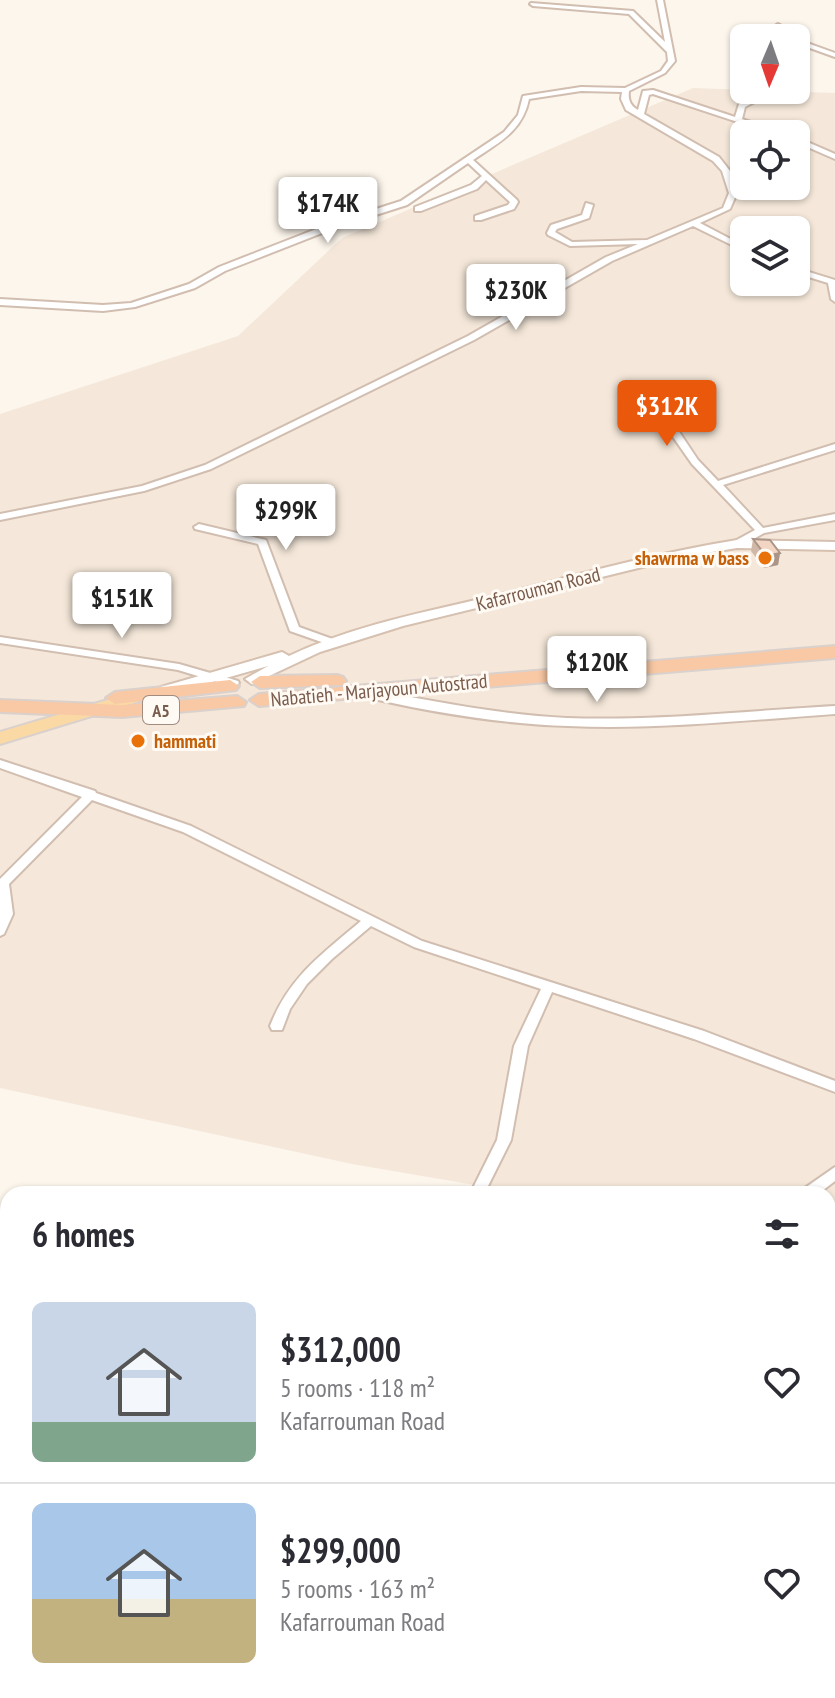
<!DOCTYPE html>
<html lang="en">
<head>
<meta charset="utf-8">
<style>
	:root { --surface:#fff; --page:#f7f7f7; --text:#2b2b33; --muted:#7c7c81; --line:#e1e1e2; --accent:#ea580c }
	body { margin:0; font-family:"PT Sans Narrow",sans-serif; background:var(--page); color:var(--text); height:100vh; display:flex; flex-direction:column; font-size:30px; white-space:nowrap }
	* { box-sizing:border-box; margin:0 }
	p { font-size:26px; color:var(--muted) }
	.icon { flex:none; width:44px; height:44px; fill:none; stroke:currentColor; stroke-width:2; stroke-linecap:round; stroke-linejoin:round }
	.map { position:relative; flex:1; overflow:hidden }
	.sheet { position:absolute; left:0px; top:1186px; width:836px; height:512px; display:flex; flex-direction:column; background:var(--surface); border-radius:24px 24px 0 0; box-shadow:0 2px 6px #0004 }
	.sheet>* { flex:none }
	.needle { width:52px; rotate:182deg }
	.fabs { position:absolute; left:730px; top:24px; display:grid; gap:16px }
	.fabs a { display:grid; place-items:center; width:80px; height:80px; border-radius:12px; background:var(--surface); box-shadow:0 2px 6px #0004; font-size:40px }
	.price { position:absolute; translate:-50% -68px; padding:0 18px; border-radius:8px; background:#fff; color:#222; font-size:26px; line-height:52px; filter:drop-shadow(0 2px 4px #0008) }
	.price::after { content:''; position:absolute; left:50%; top:48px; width:24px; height:18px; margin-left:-12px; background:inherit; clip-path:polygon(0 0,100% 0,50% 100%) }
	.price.current { background:var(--accent); color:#fff }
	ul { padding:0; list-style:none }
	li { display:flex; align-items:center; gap:24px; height:200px; padding:0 32px }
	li+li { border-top:2px solid var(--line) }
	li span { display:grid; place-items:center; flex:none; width:224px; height:160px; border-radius:12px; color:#555 }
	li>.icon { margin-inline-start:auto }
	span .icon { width:96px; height:96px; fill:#fffc; stroke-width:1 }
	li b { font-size:34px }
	h2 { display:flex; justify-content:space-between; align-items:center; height:96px; padding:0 32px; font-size:34px }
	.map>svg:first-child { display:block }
	.residential { fill:#f5e8da; fill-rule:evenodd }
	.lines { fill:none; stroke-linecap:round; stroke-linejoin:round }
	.minor-casing { stroke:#d1beb0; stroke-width:4 }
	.tertiary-casing { stroke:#d1beb0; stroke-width:4 }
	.secondary-casing { stroke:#d6c0b0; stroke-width:4 }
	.primary-casing { stroke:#dad1cd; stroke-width:4 }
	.trunk-casing { stroke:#dad1cd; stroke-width:4 }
	.minor { fill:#fff; fill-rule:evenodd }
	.tertiary { fill:#fff; fill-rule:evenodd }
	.secondary { fill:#fff; fill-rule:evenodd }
	.primary { fill:#fbd9a5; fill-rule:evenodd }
	.trunk { fill:#f9c8a4; fill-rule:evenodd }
	.wall { fill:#d1b7a8 }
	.shaded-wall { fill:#aa9588 }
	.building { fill:#f3d5c3; stroke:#aa9588; stroke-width:2 }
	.food-dot { fill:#e8710a; stroke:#fffaf3; stroke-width:3 }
	.labels { text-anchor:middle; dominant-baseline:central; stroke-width:6; stroke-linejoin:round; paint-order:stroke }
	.shield { fill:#fffaf3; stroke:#a28b7f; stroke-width:2 }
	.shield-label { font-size:18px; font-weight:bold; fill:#7a5c4d }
	.food-label { font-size:20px; font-weight:bold; fill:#c56008; stroke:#fffaf3; text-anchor:end }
	.street-label { font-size:20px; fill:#7a5c4d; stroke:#fffaf3 }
</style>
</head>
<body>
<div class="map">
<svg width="835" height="1698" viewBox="0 0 835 1698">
	<rect width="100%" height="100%" fill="#fdf6ec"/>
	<path class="residential" d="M693,88L835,93V1246L828,1245V1194H527L352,1164L0,1088V414L238,336L342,238ZM744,134H796V186H744ZM744,230H796V282H744Z"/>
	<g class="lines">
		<g class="minor-casing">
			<g id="minor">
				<path d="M657,0H663L675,61L665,73L629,91C628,100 630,105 638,110L643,91L653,90L735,117L739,104L768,90H777L745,107L742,119L785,134H774L653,94L649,95L644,114L719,157L730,171L737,193L730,209L700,223L744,246V251L693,226L612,261L474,340L211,469L144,491L0,520V514L142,486L205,465L468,336L606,257L638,244L570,246L548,235L547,233L551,225L582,215L586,203L593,205L589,218L557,229L555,232L572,242L647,240L723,208L729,193L722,171L713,161L626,110L621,99L622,92L581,91L529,99C522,132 499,142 473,160L517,200L518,202L514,209L481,220H475V216L508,205L510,202L486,180L477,189L421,211H415V207L471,185L482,176L468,163L407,205L335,228L225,271L195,288L135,307L103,311L0,305V299L103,305L131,303L189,284L219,267L329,224L401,201L504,132L518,115L523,96L581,87L625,88L661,71L668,61L667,52L629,14L533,6L530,4L531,3L633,11L665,42Z"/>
				<polygon points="778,24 780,25 795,38 788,38 776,27 775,26"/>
				<polygon points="796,39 835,53 835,57 796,43"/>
				<polygon points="796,137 835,154 835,159 796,142"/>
				<polygon points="796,268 835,280 835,302 831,299 828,283 796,273"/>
				<polygon points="650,382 653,383 673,403 674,424 698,460 718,481 835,444 835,450 723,485 763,528 835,514 835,520 764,533 741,546 733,546 733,542 755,530 692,464 664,424 663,404 645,385"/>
				<polygon points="199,524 266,540 299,627 338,641 339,643 338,645 330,645 290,631 258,544 195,529 194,527"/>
				<polygon points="0,637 179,664 238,681 239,683 234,687 178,670 0,643"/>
				<path d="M0,760L95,791L96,793L191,826L422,941L704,1031L835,1081V1092L694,1039L552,992L528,1046L511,1140L484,1194H470L497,1140L514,1046L541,989L414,947L371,926L332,959L307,984L290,1009L282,1030H272L270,1026C289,977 322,954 361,921L183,832L92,800L9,884L13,914L4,934L0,936V879L82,797L0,768Z"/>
				<polygon points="835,1167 835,1181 818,1194 800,1194 802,1190"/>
				<polygon points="828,1360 833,1362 835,1366 835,1399 830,1397 828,1394"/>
				<polygon points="0,1372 8,1375 8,1389 0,1386"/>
				<polygon points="0,1508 8,1510 8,1526 0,1524"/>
				<polygon points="212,1690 230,1690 233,1698 215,1698"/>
				<polygon points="432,1690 459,1690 462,1692 465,1698 438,1698 435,1696"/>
				<polygon points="653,1690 671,1690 668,1698 650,1698"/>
			</g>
		</g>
		<g class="tertiary-casing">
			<path id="tertiary" d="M362,688C430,700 498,715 567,718C656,721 746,711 835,706V714C746,720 657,730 568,726C501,724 423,711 357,695L356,692L357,689Z"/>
		</g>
		<g class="secondary-casing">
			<path id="secondary" d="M737,540L835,542V550L737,548L687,556L403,626L320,652L252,684L245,679L268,666L166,695L159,690L161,687L282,652L289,656C352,626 425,612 493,596C574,576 655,553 737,540Z"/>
		</g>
		<g class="primary-casing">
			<polygon id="primary" points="131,693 139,698 137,702 0,744 0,732"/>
		</g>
		<g class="trunk-casing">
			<g id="trunk">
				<polygon points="835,646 835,658 259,706 250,700 259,694"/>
				<polygon points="337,675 343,677 346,681 343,685 260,688 251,682 260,676"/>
				<polygon points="230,680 239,686 236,690 115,704 106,698 115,692"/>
				<polygon points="237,696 246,702 244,706 122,717 0,712 0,700 122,705"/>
			</g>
		</g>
		<use href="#minor" class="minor"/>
		<use href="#tertiary" class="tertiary"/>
		<use href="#secondary" class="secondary"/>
		<use href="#primary" class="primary"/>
		<use href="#trunk" class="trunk"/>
	</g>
	<polygon class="wall" points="753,539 780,553 778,565 764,568 751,551"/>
	<polygon class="shaded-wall" points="780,553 778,565 764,568 766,556"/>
	<polygon class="building" points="753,539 770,540 780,553 766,556"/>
	<g class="food-dot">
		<circle cx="765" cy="558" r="8"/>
		<circle cx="138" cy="741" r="8"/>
	</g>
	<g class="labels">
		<rect class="shield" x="143" y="696" width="36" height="28" rx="6"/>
		<g class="shield-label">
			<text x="161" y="710">A5</text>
		</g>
		<g class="food-label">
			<text x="749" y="558">shawrma w bass</text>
			<text x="154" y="741" text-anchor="start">hammati</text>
		</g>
		<g class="street-label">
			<text transform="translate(538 589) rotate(-14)">Kafarrouman Road</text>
			<text transform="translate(379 690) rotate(-5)">Nabatieh - Marjayoun Autostrad</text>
		</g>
	</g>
</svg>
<div class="fabs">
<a><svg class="needle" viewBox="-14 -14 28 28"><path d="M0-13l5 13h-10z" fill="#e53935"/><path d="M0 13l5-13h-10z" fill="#7c7c81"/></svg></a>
<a><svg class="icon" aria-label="locate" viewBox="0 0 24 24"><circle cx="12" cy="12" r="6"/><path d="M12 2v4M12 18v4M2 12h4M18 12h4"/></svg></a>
<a><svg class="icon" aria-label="layers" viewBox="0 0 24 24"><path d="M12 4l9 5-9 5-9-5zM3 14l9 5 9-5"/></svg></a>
</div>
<b class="price" style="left:328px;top:245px">$174K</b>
<b class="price" style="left:516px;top:332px">$230K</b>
<b class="price current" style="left:667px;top:448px">$312K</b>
<b class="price" style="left:286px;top:552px">$299K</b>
<b class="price" style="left:122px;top:640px">$151K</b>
<b class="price" style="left:597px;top:704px">$120K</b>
<section class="sheet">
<h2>6 homes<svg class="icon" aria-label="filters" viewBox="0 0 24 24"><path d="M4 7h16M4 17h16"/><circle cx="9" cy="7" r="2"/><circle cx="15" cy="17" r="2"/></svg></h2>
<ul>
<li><span style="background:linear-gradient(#c9d6e8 75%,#7fa58c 0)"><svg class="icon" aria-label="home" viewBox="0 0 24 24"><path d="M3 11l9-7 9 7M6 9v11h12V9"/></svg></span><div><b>$312,000</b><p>5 rooms · 118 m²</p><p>Kafarrouman Road</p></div><svg class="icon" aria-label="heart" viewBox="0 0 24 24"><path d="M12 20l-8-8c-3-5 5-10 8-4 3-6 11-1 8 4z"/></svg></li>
<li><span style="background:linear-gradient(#a9c7e8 60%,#c2b280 0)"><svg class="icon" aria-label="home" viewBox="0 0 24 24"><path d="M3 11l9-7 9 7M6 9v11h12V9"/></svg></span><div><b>$299,000</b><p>5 rooms · 163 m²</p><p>Kafarrouman Road</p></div><svg class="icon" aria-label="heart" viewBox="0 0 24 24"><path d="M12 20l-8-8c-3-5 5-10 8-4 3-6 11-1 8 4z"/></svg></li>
</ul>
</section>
</div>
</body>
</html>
